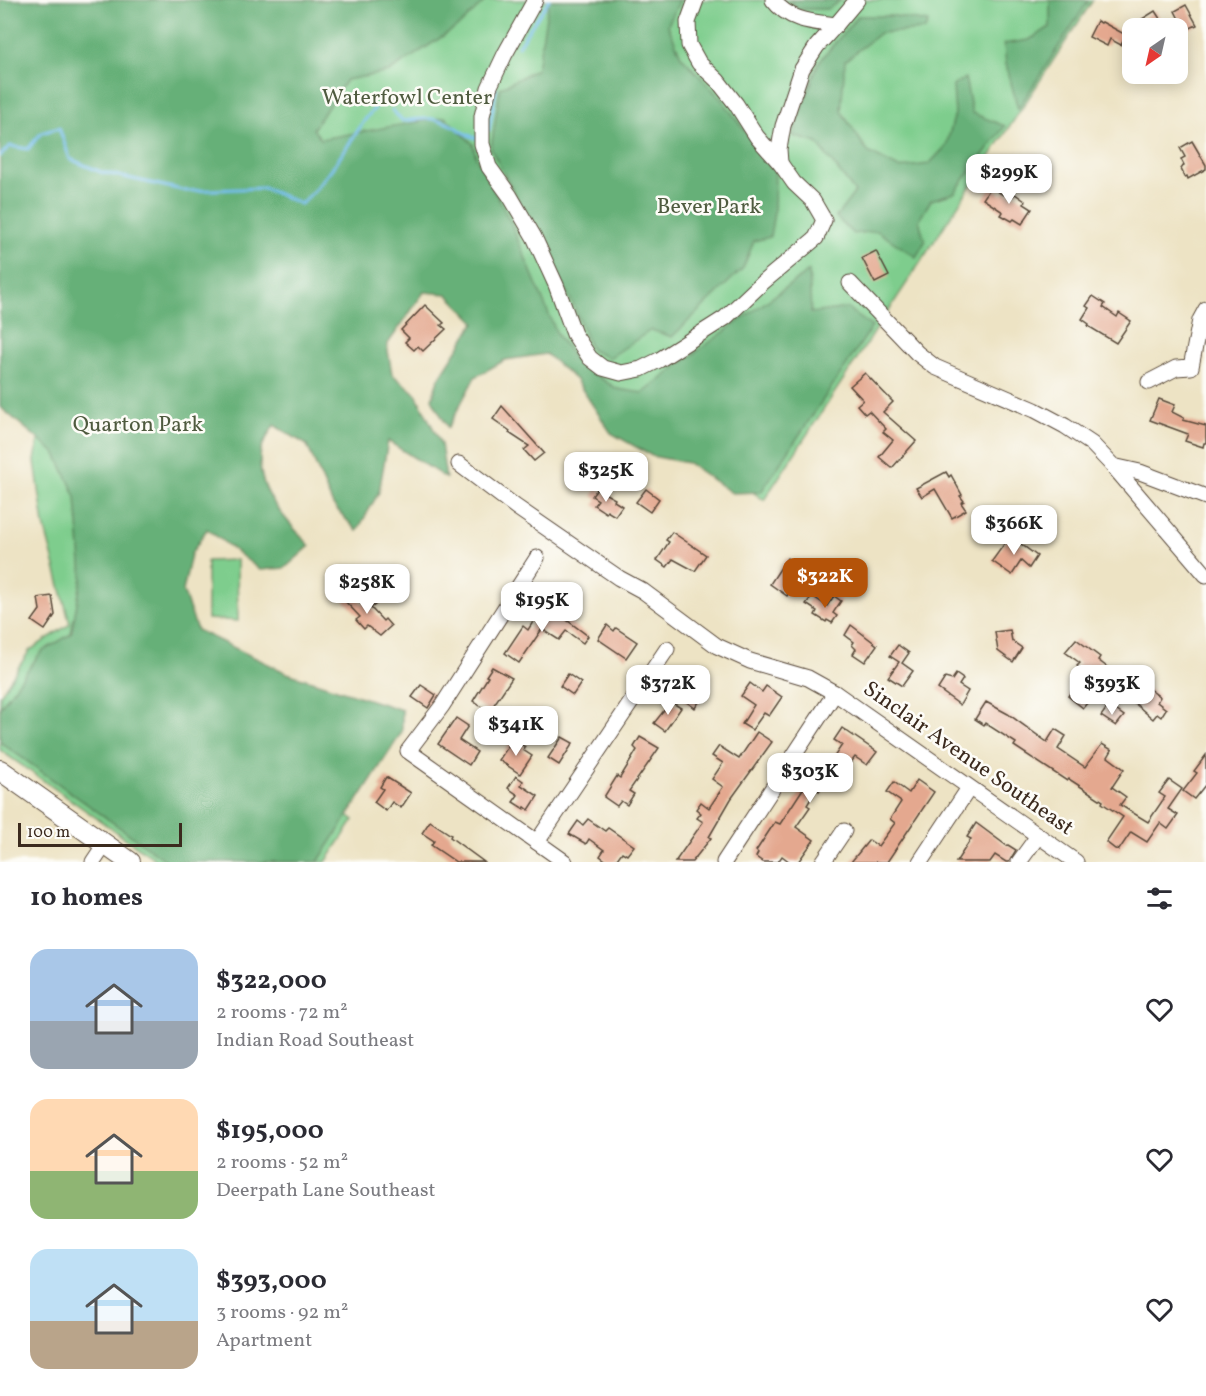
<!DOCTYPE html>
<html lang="en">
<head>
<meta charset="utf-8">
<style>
	:root { --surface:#fff; --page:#f2f2f3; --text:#2b2b33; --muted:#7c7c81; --accent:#b45309 }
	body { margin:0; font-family:Vollkorn,serif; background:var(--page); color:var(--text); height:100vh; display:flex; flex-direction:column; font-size:22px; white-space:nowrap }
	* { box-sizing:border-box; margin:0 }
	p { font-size:20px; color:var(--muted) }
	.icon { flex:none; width:33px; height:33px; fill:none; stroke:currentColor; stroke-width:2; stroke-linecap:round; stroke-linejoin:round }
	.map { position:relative; height:862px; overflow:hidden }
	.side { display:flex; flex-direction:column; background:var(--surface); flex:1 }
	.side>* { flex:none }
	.needle { width:39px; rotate:214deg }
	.fabs { position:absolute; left:1122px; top:18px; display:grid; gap:12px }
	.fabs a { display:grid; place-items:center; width:66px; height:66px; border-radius:12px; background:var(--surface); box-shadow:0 3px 15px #0003; font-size:30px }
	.scale { position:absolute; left:18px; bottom:15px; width:164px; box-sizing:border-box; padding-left:6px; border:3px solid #3b2a1e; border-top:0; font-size:16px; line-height:21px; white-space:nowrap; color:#3b2a1e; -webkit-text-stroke:4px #fdfcf7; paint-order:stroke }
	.price { position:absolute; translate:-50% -51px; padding:0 14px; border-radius:12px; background:#fff; color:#222; font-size:20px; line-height:39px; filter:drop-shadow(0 2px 3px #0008) }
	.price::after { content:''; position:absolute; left:50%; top:36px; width:18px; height:14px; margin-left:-9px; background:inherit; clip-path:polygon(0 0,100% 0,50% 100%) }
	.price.on { background:var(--accent); color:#fff }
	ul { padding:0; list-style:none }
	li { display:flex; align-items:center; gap:18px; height:150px; padding:0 30px }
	li span { display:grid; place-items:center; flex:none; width:168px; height:120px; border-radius:18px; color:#555 }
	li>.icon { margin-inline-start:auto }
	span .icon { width:72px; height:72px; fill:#fffc; stroke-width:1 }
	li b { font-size:26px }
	h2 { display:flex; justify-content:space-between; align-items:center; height:72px; padding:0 30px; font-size:26px }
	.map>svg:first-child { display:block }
	.green { fill:#7ecd8d; stroke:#5c7c56; stroke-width:1.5 }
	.forest { fill:#66b078; stroke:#506d4b; stroke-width:1.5 }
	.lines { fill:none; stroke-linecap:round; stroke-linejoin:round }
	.stream { stroke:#74beed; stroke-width:3 }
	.building { fill:#e4a88f }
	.minor-casing { stroke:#564637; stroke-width:17 }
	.major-casing { stroke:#564637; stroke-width:22 }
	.minor { stroke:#fff; stroke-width:15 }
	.major { stroke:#fff; stroke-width:20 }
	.labels { text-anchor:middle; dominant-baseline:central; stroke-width:5; stroke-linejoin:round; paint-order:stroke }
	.park-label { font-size:22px; fill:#4f5b3f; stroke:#fdfcf7 }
	.street-label { font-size:22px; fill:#3b2a1e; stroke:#fdfcf7 }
</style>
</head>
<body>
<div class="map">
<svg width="1206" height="862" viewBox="0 0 1206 862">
	<rect width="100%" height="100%" fill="#fdfcf7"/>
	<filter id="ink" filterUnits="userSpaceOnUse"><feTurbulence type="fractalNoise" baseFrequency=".0167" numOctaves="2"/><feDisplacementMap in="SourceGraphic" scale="12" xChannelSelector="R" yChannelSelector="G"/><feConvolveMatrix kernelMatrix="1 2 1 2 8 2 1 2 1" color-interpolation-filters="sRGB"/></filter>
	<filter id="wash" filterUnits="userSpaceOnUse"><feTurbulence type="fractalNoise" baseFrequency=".008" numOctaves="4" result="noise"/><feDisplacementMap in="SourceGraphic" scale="24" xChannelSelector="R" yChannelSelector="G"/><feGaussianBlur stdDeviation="1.35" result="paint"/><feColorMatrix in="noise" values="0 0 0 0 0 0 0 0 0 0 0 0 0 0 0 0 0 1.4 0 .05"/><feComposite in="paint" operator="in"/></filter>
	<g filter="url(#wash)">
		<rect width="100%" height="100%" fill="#ede3c4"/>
		<g class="green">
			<polygon points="110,0 1093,0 764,500 428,264 285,374 107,641 354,820 326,862 159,862 0,750 0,695 30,650 70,624 44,525 35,461 46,393 0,128"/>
			<polygon points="237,560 238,621 207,619 207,561"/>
		</g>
		<g class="forest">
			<path d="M0,0H486L460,25L389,72L346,80L313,129L321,139L445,117L473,144L476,157L511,223L557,334L576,362L617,389L643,393L703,347L809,271L811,313L847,308L872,327L761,492L732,493L688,463L652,456L611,433L576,380L546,354L505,360L475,377L448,428L432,399L438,380L475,322L447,294L424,292L387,345L392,374L416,394L441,444L446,478L388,441L379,492L357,531L333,505L307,445L274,425C270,433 263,442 261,450C254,490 285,518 310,546L285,568L260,570L207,529L191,554L183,591L197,630L287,673L402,710V732L318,862H168L0,742V707L41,652L71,634L82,577L76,497L56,454L0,407Z"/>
			<polygon points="549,0 680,0 668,25 681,56 723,101 775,173 774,212 770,237 754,241 743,268 672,337 651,330 609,358 591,350 574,306 491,149 500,88 537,69"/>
			<polygon points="789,0 841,0 828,9 799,9"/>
			<polygon points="1050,0 1089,0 1018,109 1006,64 1004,44 1029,40 1050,27"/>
			<polygon points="858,16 895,16 928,22 925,30 880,33 845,61 841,111 868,152 899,168 929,164 946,146 955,114 953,86 965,78 972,113 1005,126 954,193 931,200 919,220 925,242 916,257 877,231 853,234 836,217 855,192 817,143 793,136 818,63"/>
		</g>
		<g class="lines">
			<g class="stream">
				<polyline points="518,46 549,0"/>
				<path d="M392,110L403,121C425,118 435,116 455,127C464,132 468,137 477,138"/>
				<polyline points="489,130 496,89"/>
				<path d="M0,156L10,146L28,149L41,133L59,128L70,159L101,172L187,191L264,188L301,204C321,185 337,162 353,138C361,126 364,119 375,108"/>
			</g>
		</g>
		<g id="blocks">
			<g class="building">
				<polygon points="1186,5 1197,25 1188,29 1184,21 1181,23 1175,11"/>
				<polygon points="1155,11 1166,28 1144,28 1139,21"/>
				<polygon points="1097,21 1101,23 1102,22 1126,35 1121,45 1110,39 1107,46 1089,37"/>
				<polygon points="1192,141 1206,165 1206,169 1188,179 1187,176 1185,177 1181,169 1184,165 1181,159 1185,157 1180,148"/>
				<polygon points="991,187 1003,195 1005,191 1013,196 1015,194 1025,201 1024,204 1032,209 1022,224 1014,219 1012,221 1001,215 1003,212 983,199"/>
				<polygon points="876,251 889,276 875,283 862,258"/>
				<polygon points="1093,296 1105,304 1103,307 1117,317 1119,313 1131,321 1116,343 1088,326 1089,324 1082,319 1089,308 1086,306"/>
				<polygon points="425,305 444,323 441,325 446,329 423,351 418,346 414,350 405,342 409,338 401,330"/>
				<polygon points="865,373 893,402 883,412 916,441 892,468 879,457 893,440 883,432 886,429 869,411 865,414 857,405 863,400 850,386"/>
				<polygon points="1159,399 1175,405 1172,412 1184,418 1183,420 1206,426 1206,443 1204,443 1203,447 1185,441 1188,434 1150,420"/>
				<polygon points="502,406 544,453 534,461 524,450 529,446 509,433 510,431 493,419"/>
				<polygon points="946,472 949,477 951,475 962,495 960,496 964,501 961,503 966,510 952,518 935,489 922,497 916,488"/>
				<polygon points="597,489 615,499 614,501 622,506 615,516 607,511 606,513 594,505 598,500 592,496"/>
				<polygon points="646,489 659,499 650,512 636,502"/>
				<polygon points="672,532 706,555 695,571 673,559 667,567 657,560 669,542 666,540"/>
				<polygon points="1010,536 1037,556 1029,568 1021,561 1012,575 992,561"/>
				<polygon points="787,558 799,566 792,577 794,578 790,584 793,586 787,596 770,584"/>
				<polygon points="353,592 363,604 371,597 376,604 371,608 383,621 385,619 391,626 380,636 367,626 364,629 356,620 360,617 344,600"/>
				<polygon points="52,596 55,615 45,630 32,621 40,610 38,598"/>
				<polygon points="812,596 827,606 834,596 841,601 833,613 837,616 832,623 827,620 826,622 815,615 817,611 806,604"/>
				<polygon points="543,606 559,617 560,615 588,636 583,643 566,631 559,640 542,629 519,663 505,653 523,626 528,630"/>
				<polygon points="607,625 614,631 616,628 637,642 626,658 598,639"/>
				<polygon points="851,625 877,645 865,662 853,654 856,649 852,645 854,642 845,635"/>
				<polygon points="1010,630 1012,641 1022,648 1013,662 998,651 995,632"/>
				<polygon points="1076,639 1100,657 1098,660 1107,667 1098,678 1104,682 1083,708 1068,696 1078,682 1076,681 1083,671 1077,666 1080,663 1065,652"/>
				<polygon points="898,645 909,653 902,663 913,671 902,686 888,677 899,662 890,656"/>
				<polygon points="492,667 512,678 489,712 473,701 488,677 486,676"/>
				<polygon points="568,674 581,683 573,695 560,686"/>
				<polygon points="696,674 711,684 695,708 681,698"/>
				<polygon points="956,674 963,679 959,685 968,691 960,705 938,689 945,678 952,680"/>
				<polygon points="750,683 762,692 766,686 782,697 769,716 764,713 752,730 742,724 754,705 741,696"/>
				<polygon points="421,685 436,695 428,708 412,697"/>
				<polygon points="1149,689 1160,697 1157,702 1166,709 1161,717 1157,714 1153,719 1131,700 1137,691 1143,696"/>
				<polygon points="671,702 681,708 665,731 654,723"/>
				<polygon points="986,702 1008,714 1047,742 1055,729 1066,736 1058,749 1085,767 1102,744 1112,750 1108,757 1124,769 1112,787 1126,797 1120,805 1148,822 1165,797 1159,793 1169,780 1182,789 1168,809 1178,815 1168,829 1160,823 1147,842 1131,832 1119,850 1115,849 1106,842 1123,817 1102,803 1103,801 1069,779 1067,781 1014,746 1016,743 985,723 984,725 975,719"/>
				<polygon points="1109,705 1124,716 1116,726 1101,716"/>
				<polygon points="456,718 468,726 459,740 477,752 469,765 438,744"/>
				<polygon points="842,728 877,752 867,765 855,757 841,776 833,770 819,791 817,789 807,805 810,807 796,827 814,840 798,862 790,862 782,856 778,862 763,862 756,857 758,853 756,851 775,822 780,824 821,761 828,766 842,745 834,740"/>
				<polygon points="757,732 772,742 731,799 709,837 711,838 692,862 675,862 703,822 697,818 701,813 696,809 701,802 709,808 723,787 712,779 723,763 712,756 719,746 739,759"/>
				<polygon points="562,737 573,743 559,765 548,758"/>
				<polygon points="640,737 659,748 629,791 634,794 627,805 621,801 617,806 604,797 617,776 620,778 631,760 637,750 634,747"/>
				<polygon points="513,739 525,747 523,750 532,756 520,774 499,760"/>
				<polygon points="1206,755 1206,784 1194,799 1183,791 1197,773 1194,771"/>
				<polygon points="516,776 523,781 521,785 538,796 529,810 525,807 524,809 513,802 518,795 508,788"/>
				<polygon points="386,777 411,793 401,808 392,802 386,811 374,802 383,789 380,787"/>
				<polygon points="917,780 934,792 887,862 851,862 869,840 878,846 895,823 890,819 901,802 887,792 894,782 909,793"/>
				<polygon points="588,819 605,831 608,828 634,846 627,855 622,852 615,862 608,862 600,856 604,850 589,839 586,844 569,834 578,821 583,825"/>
				<polygon points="430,821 451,835 450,837 484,862 456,862 431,845 434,841 422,833"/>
				<polygon points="976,823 1007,846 1008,845 1016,850 1009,862 1006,862 995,855 990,862 956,862 971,839 967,837"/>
			</g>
		</g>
	</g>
	<g filter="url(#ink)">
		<use href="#blocks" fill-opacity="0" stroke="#564637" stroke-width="1.5"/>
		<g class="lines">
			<g class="minor-casing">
				<g id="minor">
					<polyline points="535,0 505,54 489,88 482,116 482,144 489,167 510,196 534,237 556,285 574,334 590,358 603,368 621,373 641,369 659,360 725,318 762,283 816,238 824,220 813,201 794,183 780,163 757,137 736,104 718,81 699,63 689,45 688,22 696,0"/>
					<path d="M773,0C789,21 812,22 836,25L857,0"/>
					<polyline points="780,163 779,149 783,126 802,69 817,46 836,25"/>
					<polyline points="850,283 917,353 935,367 1035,410 1065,426 1092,444 1113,466 1206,575"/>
					<polyline points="1149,382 1176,368 1191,367 1200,320 1206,309"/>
					<polyline points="459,464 516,507 619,578 643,591 717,646 750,661 808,678 835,693 1076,862"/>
					<polyline points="1113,466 1140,472 1206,497"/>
					<polyline points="537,558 442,706 408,751 565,862"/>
					<polyline points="537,842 667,649"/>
					<polyline points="93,862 105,844"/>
					<polyline points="724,862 835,693"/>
					<polyline points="823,862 844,831"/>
					<polyline points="920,862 969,788"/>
					<polyline points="1019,862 1038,836"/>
				</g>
			</g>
			<g class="major-casing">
				<polyline id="major" points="0,770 130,862"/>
			</g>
			<use href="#minor" class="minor"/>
			<use href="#major" class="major"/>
		</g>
	</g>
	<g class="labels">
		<g class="park-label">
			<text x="407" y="98">Waterfowl Center</text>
			<text x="709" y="207">Bever Park</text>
			<text x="138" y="425">Quarton Park</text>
		</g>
		<g class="street-label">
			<text transform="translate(968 759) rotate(35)">Sinclair Avenue Southeast</text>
		</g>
	</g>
</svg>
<div class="fabs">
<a><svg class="needle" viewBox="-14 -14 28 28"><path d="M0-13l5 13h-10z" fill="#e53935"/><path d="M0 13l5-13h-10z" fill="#7c7c81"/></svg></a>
</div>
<div class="scale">100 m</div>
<b class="price" style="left:1009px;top:205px">$299K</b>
<b class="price" style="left:606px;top:503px">$325K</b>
<b class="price" style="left:1014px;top:556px">$366K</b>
<b class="price on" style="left:825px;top:609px">$322K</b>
<b class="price" style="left:367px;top:615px">$258K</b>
<b class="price" style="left:542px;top:633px">$195K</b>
<b class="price" style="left:668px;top:716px">$372K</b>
<b class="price" style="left:1112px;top:716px">$393K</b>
<b class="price" style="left:516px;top:757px">$341K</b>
<b class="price" style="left:810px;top:804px">$303K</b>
</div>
<section class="side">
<h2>10 homes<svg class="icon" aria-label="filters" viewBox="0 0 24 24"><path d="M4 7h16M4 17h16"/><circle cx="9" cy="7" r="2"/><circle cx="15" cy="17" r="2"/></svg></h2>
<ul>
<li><span style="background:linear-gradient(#a9c7e8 60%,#9aa5b1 0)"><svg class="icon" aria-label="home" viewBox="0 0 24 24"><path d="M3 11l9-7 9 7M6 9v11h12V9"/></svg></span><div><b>$322,000</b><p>2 rooms · 72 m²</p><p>Indian Road Southeast</p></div><svg class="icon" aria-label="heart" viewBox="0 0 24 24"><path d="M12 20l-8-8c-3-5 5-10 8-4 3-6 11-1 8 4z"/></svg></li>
<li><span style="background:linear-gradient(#ffd9b3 60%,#8fb573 0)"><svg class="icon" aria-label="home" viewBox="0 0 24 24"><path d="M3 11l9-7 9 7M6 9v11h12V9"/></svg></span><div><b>$195,000</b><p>2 rooms · 52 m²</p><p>Deerpath Lane Southeast</p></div><svg class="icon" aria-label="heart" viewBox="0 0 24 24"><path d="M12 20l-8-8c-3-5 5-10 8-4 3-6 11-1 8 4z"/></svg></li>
<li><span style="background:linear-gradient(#bfe0f5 60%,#b9a48a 0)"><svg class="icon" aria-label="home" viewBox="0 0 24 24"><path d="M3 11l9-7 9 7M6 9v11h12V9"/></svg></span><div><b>$393,000</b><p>3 rooms · 92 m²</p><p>Apartment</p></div><svg class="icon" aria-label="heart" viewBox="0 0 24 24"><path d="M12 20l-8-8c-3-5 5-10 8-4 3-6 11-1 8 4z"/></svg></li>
</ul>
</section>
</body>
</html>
